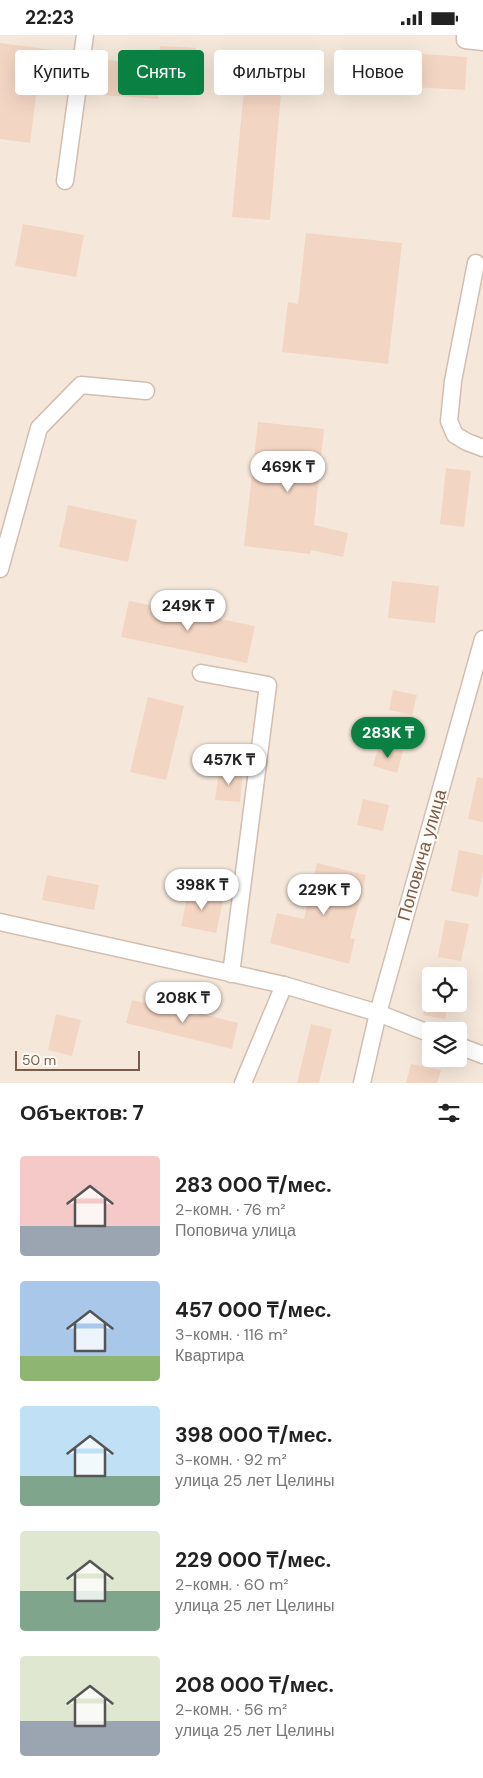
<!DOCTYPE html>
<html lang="ru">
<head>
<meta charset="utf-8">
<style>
	:root { --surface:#fff; --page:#f2f2f2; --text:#222; --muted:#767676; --accent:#0b8043 }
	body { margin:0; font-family:"DM Sans",sans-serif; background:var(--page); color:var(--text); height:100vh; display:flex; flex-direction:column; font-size:19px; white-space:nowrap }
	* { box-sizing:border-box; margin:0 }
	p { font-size:16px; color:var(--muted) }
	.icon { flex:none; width:28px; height:28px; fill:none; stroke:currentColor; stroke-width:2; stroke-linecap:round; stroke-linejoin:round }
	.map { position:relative; height:1048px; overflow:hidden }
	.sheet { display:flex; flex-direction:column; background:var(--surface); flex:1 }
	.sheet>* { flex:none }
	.banner { position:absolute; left:15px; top:15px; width:454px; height:45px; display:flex; gap:10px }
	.fabs { position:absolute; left:422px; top:932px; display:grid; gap:10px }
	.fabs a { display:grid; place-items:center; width:45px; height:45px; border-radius:5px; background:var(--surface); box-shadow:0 5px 20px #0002; font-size:25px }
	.scale { position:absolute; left:15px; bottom:12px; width:125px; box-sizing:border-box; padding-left:5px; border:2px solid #7a5c4d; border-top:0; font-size:14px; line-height:18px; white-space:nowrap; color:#7a5c4d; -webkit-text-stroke:4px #fffaf3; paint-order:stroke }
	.price { position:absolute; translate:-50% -42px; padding:0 11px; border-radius:18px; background:#fff; color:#222; font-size:16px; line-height:32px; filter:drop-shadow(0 1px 2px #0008) }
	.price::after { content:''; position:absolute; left:50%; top:30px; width:15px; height:11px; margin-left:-8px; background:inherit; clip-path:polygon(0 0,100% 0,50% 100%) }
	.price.selected { background:var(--accent); color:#fff }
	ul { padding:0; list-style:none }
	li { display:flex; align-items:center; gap:15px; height:125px; padding:0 20px }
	li span { display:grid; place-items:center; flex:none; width:140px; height:100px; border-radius:5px; color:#555 }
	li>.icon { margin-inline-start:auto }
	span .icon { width:60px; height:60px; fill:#fffc; stroke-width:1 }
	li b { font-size:21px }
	h2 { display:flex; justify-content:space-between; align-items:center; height:60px; padding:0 20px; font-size:21px }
	.tag { padding:0 18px; border-radius:5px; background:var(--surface); box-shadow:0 5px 20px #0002; font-size:18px; line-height:45px }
	.tag.selected { background:var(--accent); color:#fff }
	.status { display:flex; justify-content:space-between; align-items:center; height:35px; padding:0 25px; background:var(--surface); direction:ltr }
	.status svg { height:14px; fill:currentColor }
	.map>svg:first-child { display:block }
	.residential { fill:#f5e8da; fill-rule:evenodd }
	.building { fill:#f3d5c3 }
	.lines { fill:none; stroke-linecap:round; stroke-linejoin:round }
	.minor-casing { stroke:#d1beb0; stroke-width:19 }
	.minor { stroke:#fff; stroke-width:16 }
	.labels { text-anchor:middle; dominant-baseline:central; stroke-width:4; stroke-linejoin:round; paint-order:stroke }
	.street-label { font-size:18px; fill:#7a5c4d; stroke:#fffaf3 }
</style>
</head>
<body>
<div class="status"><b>22:23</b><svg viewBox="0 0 49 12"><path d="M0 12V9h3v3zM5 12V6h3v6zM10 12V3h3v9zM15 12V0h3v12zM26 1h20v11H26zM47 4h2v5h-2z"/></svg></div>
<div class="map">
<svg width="483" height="1048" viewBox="0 0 483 1048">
	<rect width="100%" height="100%" fill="#fdf6ec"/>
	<path class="residential" d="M0,0H483V1048H0ZM431,941H459V969H431ZM431,996H459V1024H431Z"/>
	<g class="building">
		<polygon points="0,8 61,16 56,55 37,53 30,108 0,104"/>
		<polygon points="160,11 196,13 195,30 158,27"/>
		<polygon points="379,16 467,22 465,55 377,50"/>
		<polygon points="92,24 161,29 158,64 87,59"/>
		<polygon points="245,43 282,46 270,185 232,182"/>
		<polygon points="23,189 84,200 76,242 15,231"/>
		<polygon points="306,198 402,208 388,329 282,317 288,267 298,269"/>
		<polygon points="258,387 324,394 314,490 348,498 343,522 311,515 310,519 244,511"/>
		<polygon points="446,433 471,436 464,492 440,489"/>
		<polygon points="68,470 137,485 128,527 59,512"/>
		<polygon points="392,546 439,551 435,588 388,583"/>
		<polygon points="129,566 255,591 247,628 121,602"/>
		<polygon points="393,655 417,660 412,680 389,675"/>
		<polygon points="148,662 184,671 166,745 130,737"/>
		<polygon points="379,709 403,716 397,738 373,731"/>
		<polygon points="219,734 243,736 240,767 215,765"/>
		<polygon points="477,742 483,743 483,787 468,784"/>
		<polygon points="363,764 389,770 383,796 357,790"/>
		<polygon points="459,815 483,820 483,836 478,862 451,856"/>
		<polygon points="317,828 366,840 350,903 355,904 349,929 270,908 277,878 304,884"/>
		<polygon points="47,840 99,850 94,875 42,865"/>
		<polygon points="189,854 224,861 216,898 181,891"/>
		<polygon points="445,885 469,889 461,926 438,922"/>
		<polygon points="132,965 198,981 199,978 238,988 232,1014 126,988"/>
		<polygon points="426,969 448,969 445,984 423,980"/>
		<polygon points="56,979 81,985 72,1021 48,1015"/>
		<polygon points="311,989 332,994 319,1048 297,1048"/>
		<polygon points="411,1029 441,1035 437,1048 406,1048"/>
	</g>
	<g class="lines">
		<g class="minor-casing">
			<g id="minor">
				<polyline points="465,0 465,5 483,7"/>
				<polyline points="65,146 85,0"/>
				<polyline points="476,228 453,346 449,386 455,400 467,407 483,413"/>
				<polyline points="0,534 39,393 81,350 146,356"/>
				<polyline points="201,638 268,650 231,939"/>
				<polyline points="0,887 284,950 378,978 431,999"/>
				<polyline points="459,1011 483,1020"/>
				<polyline points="243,1048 284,950"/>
				<polyline points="362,1048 378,978 483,604"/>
			</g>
		</g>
		<use href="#minor" class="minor"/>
	</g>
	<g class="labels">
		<g class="street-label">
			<text transform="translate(422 820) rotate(-74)">Поповича улица</text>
		</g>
	</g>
</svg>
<div class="fabs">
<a><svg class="icon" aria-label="locate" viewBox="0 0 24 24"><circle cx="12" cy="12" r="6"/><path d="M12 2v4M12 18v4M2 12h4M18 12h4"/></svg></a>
<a><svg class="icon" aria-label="layers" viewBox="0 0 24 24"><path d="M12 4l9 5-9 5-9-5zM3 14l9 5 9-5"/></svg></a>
</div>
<div class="scale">50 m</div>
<b class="price" style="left:288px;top:458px">469K ₸</b>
<b class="price" style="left:188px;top:597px">249K ₸</b>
<b class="price selected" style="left:388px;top:724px">283K ₸</b>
<b class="price" style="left:229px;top:751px">457K ₸</b>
<b class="price" style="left:202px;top:876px">398K ₸</b>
<b class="price" style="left:324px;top:881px">229K ₸</b>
<b class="price" style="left:183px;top:989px">208K ₸</b>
<div class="banner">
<a class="tag">Купить</a>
<a class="tag selected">Снять</a>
<a class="tag">Фильтры</a>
<a class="tag">Новое</a>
</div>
</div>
<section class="sheet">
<h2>Объектов: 7<svg class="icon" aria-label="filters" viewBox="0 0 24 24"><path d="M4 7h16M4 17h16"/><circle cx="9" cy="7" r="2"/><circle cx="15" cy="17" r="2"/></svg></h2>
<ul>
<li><span style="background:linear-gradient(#f6c9c9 70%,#9aa5b1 0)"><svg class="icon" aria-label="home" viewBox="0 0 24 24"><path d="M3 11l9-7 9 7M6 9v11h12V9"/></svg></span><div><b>283 000 ₸/мес.</b><p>2-комн. · 76 m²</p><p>Поповича улица</p></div></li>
<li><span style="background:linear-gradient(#a9c7e8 75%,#8fb573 0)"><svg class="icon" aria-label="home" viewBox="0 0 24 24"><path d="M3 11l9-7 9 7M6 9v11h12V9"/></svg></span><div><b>457 000 ₸/мес.</b><p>3-комн. · 116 m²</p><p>Квартира</p></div></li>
<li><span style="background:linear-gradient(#bfe0f5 70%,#7fa58c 0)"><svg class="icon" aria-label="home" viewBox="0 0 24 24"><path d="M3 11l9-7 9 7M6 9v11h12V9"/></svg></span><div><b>398 000 ₸/мес.</b><p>3-комн. · 92 m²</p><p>улица 25 лет Целины</p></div></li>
<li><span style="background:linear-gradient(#dfe7d0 60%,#7fa58c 0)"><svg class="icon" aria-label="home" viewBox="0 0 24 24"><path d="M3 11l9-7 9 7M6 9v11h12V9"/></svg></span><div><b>229 000 ₸/мес.</b><p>2-комн. · 60 m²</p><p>улица 25 лет Целины</p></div></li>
<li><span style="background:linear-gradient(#dfe7d0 65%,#9aa5b1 0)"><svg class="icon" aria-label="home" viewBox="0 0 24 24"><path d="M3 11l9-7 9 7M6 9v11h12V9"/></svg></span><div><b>208 000 ₸/мес.</b><p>2-комн. · 56 m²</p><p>улица 25 лет Целины</p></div></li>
</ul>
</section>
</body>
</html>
